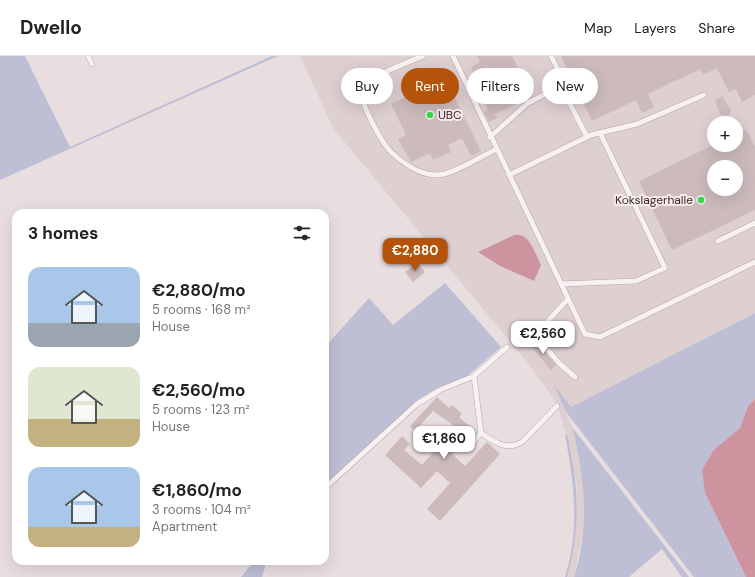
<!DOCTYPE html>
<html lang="en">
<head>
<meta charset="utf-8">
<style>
	:root { --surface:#fff; --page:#f6f6f6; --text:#222; --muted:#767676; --line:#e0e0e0; --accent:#b45309 }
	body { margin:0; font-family:"DM Sans",sans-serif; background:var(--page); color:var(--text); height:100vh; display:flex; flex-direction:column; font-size:15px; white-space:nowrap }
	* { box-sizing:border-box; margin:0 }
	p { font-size:13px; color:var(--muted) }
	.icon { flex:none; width:22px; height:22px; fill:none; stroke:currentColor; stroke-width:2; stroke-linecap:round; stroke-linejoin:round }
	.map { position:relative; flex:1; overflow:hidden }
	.details { position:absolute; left:12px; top:153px; width:317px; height:356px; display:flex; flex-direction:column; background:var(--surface); border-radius:12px; box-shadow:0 4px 16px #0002 }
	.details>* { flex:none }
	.hud { position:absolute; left:341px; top:12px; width:354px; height:36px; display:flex; gap:8px }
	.fabs { position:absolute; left:707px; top:60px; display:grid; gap:8px }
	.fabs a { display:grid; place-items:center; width:36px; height:36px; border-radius:50%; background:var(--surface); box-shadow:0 4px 16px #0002; font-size:20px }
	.price { position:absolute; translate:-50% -34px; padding:0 9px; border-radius:8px; background:#fff; color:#222; font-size:13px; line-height:26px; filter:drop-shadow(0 1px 2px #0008) }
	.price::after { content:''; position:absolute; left:50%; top:24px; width:12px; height:9px; margin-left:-6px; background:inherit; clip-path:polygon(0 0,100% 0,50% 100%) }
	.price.active { background:var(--accent); color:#fff }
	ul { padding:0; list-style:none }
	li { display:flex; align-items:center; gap:12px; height:100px; padding:0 16px }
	li span { display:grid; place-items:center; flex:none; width:112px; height:80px; border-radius:12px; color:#555 }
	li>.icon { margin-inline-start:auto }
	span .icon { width:48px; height:48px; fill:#fffc; stroke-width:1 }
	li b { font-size:17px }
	h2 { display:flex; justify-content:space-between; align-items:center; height:48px; padding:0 16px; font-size:17px }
	.tag { padding:0 14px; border-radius:18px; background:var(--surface); box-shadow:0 4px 16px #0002; font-size:14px; line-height:36px }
	.tag.active { background:var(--accent); color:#fff }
	header { display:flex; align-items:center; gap:24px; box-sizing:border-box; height:56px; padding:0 20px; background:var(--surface); border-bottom:1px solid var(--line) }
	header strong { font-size:19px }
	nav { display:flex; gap:22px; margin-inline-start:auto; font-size:14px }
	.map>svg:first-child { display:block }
	.built { fill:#decfd1; fill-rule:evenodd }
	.green { fill:#bebed4 }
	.water { fill:#cd94a0 }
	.building { fill:#ccbabc; fill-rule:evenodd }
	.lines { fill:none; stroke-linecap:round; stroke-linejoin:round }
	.lane-casing { stroke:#b7a6a8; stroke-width:6 }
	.lane { stroke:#f7f1f1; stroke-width:5 }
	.poi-dot { fill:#34dc4a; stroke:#f6edee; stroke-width:1.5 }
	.labels { text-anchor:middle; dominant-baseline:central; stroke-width:4; stroke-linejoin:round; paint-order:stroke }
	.poi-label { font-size:12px; fill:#412528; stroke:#f6edee; text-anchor:start }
</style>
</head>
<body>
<header>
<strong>Dwello</strong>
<nav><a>Map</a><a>Layers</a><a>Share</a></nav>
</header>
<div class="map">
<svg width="755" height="521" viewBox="0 0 755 521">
	<rect width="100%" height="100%" fill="#e9dedf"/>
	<path class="built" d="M300,0H755V257L571,351L555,331L572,371L583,418L585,442L584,469L574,521H567L576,475L577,430L571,393L556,346L527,306L333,72ZM714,67H736V89H714ZM714,111H736V133H714Z"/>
	<g class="green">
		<polygon points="0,0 25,0 70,91 272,0 278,0 0,124"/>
		<polygon points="445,227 501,291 466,321 439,331 415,346 325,429 325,291 369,242 393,269"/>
		<polygon points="755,257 755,343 748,350 740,372 732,380 705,437 746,521 694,521 566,356 554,329 571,351"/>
		<path d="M572,371L689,521H682L662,493L629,521H574C590,471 585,421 572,371Z"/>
		<path d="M565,379H567C579,426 581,474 567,521H565C580,474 574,426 565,379Z"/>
		<polygon points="254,505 267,505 262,521 241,521"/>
	</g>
	<g class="water">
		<path d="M514,179C530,176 535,198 541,209L534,225L500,210L478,196Z"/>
		<polygon points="755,343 755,521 746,521 705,437 702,414 713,395 740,372 748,350"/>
	</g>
	<g class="building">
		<polygon points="477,0 512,0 532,41 495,58 497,62 489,66 484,56 488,54 485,47 498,41 488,20 478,25 471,11 480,6"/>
		<polygon points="561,0 755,0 755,39 742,46 736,33 729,36 717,12 703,19 700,13 648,38 654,51 642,57 636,44 592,65"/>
		<polygon points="445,22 481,95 471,100 462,82 448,89 451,96 433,104 430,97 411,106 398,83 406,79 391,48"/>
		<polygon points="722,40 731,54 730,58 726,61 720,58 715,44"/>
		<path d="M746,73L755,91V154L672,194L639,125L713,89H736V78ZM714,111H736V133H714Z"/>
		<polygon points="417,207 425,216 413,226 405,216"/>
		<polygon points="535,285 556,309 551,314 530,289"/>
		<polygon points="437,341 449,352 452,349 462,358 459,361 473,373 452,398 465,410 487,386 500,398 440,465 427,453 450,427 437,415 421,432 385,399 402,380 410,388 404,394 422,409 450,378 454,373 452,371 453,369 433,355 415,375 410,370"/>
	</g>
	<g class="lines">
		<g class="lane-casing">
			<g id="lane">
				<polyline points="88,0 92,8"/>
				<path d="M423,0C411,5 371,20 365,29C363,33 362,39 363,44C365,55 383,89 392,97C403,107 419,118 435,119C451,120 481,100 497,93"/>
				<polyline points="453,0 585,278 600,281 755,206"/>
				<polyline points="561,30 587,81"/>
				<polyline points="490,81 528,47 565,28 551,0"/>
				<polyline points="509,119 591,79 637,68 704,39"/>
				<polyline points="718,185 755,167"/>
				<polyline points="561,228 636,225 665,212 600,77"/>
				<polyline points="568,243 535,279 560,308 575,321"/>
				<polyline points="474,320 481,377"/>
				<path d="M467,393L481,377C494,386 508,396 523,385L557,350"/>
				<polyline points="325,432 417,348 440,334 474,320 507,291"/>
			</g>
		</g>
		<use href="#lane" class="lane"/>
	</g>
	<g class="poi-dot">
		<circle cx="430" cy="59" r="4"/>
		<circle cx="701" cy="144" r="4"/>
	</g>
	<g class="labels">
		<g class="poi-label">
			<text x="438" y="59">UBC</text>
			<text x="693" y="144" text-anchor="end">Kokslagerhalle</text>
		</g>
	</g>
</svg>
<div class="fabs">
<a>+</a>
<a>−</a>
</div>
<b class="price active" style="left:415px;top:216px">€2,880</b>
<b class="price" style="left:543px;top:299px">€2,560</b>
<b class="price" style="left:444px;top:404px">€1,860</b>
<div class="hud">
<a class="tag">Buy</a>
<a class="tag active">Rent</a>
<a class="tag">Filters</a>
<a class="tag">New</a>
</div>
<section class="details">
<h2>3 homes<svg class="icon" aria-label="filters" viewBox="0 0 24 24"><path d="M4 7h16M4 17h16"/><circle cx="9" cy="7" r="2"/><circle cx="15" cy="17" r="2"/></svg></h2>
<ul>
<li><span style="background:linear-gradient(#a9c7e8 70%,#9aa5b1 0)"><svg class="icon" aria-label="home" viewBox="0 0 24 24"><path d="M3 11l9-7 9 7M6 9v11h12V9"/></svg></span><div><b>€2,880/mo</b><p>5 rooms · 168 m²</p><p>House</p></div></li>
<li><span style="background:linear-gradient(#dfe7d0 65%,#c2b280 0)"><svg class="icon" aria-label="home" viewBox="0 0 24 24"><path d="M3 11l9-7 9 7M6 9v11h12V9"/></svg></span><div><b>€2,560/mo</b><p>5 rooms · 123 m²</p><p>House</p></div></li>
<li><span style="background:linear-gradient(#a9c7e8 75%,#c2b280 0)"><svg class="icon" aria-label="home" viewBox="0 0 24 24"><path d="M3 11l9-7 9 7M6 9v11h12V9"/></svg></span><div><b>€1,860/mo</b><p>3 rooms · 104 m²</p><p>Apartment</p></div></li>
</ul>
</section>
</div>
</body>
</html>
